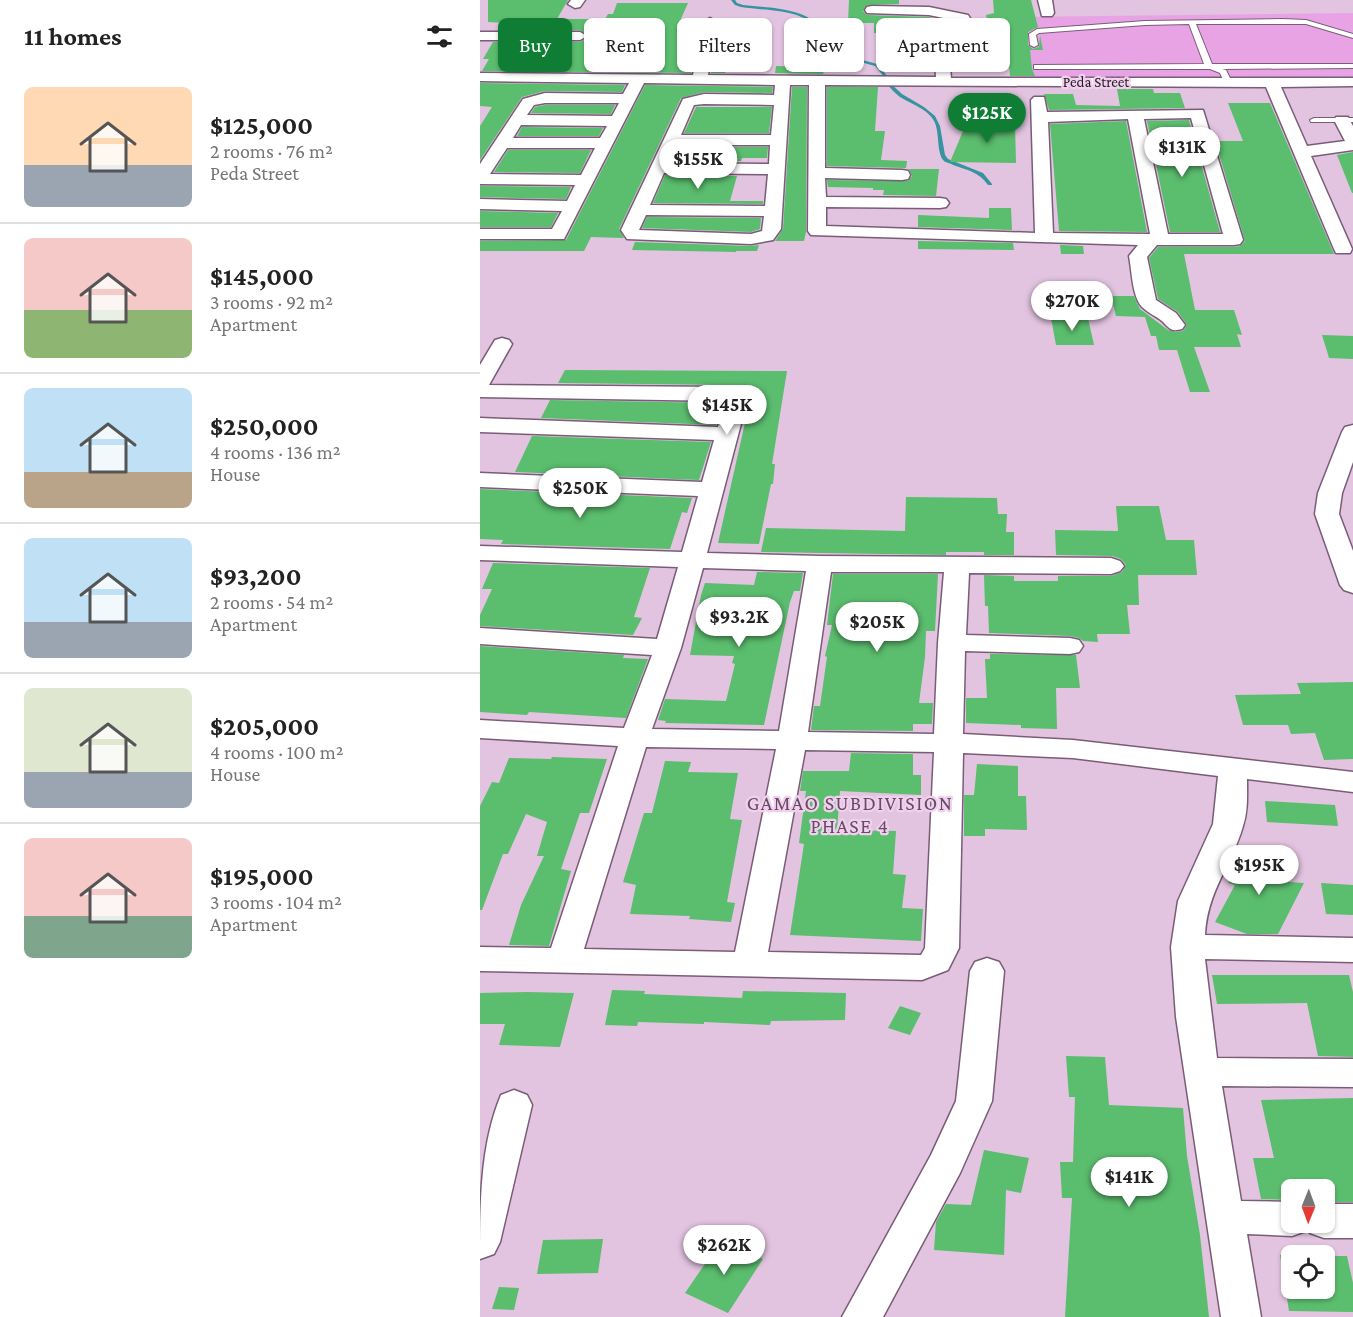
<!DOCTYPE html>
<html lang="en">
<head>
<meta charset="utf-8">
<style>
	:root { --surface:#fff; --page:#f2f2f2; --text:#222; --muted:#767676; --line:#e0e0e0; --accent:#0f7e34 }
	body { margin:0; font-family:"Crimson Pro",serif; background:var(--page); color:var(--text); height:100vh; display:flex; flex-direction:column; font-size:22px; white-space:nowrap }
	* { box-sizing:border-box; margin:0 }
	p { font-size:20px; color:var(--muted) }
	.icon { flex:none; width:33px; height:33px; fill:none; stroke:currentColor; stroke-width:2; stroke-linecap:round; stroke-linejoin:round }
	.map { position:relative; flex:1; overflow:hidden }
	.side { display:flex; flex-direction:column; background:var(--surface); width:480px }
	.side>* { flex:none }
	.top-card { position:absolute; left:18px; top:18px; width:570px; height:54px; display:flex; gap:12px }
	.needle { width:39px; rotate:181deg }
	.buttons { position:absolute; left:801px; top:1179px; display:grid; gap:12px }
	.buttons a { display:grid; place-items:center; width:54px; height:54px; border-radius:9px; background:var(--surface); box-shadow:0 2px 4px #0004; font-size:30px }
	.price { position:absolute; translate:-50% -51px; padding:0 14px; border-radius:21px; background:#fff; color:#222; font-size:20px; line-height:39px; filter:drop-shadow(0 2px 3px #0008) }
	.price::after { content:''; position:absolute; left:50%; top:36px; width:18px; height:14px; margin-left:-9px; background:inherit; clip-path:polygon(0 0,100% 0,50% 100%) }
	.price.active { background:var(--accent); color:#fff }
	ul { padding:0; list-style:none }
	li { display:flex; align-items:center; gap:18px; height:150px; padding:0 24px }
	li+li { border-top:2px solid var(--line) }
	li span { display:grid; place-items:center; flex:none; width:168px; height:120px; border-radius:9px; color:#555 }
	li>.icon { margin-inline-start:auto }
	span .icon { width:72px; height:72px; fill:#fffc; stroke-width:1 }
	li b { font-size:26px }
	h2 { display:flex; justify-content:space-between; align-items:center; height:72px; padding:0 24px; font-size:26px }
	.pill { padding:0 21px; border-radius:9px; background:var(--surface); box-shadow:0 2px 4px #0004; font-size:21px; line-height:54px }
	.pill.active { background:var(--accent); color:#fff }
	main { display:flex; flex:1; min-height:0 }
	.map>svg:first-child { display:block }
	.green { fill:#e8a3e5 }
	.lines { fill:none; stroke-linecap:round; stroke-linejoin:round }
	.stream { fill:#3693a0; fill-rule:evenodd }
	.building { fill:#5bbd6e }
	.service-casing { stroke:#795d77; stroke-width:2 }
	.minor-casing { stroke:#795d77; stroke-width:3 }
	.service { fill:#fff; fill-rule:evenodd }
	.minor { fill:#fff; fill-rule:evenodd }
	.labels { text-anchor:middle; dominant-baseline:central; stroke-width:4.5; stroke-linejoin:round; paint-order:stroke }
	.far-street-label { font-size:15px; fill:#241924; stroke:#f0d0ed }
	.neighbourhood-label { font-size:20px; letter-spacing:1.5px; fill:#664b65; stroke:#f0d0ed }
</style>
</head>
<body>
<main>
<section class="side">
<h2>11 homes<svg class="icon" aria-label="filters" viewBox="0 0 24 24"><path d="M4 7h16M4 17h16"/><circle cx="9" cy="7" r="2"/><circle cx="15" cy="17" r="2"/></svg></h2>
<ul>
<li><span style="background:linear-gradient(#ffd9b3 65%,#9aa5b1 0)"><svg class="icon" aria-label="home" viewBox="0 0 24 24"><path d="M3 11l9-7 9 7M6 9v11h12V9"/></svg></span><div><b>$125,000</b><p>2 rooms · 76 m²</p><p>Peda Street</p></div></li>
<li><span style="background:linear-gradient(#f6c9c9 60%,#8fb573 0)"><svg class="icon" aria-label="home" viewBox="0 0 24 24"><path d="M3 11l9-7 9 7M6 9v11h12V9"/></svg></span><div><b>$145,000</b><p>3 rooms · 92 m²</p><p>Apartment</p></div></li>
<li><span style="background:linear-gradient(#bfe0f5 70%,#b9a48a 0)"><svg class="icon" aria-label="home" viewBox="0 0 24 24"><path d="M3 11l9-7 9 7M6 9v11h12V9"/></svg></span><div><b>$250,000</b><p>4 rooms · 136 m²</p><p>House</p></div></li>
<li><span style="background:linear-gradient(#bfe0f5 70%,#9aa5b1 0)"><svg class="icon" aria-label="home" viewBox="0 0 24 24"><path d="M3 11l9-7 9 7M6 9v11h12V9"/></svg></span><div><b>$93,200</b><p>2 rooms · 54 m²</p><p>Apartment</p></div></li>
<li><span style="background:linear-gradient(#dfe7d0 70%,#9aa5b1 0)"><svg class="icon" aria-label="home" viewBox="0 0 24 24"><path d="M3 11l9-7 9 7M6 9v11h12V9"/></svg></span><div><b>$205,000</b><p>4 rooms · 100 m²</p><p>House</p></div></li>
<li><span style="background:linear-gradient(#f6c9c9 65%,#7fa58c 0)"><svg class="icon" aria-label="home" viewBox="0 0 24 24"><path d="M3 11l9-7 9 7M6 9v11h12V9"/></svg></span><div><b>$195,000</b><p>3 rooms · 104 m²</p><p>Apartment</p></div></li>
</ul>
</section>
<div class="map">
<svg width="873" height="1317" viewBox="0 0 873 1317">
	<rect width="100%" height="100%" fill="#e2c3e0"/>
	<polygon class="green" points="873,13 873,80 531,81 528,17"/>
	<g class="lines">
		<g class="stream">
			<path d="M251,0H255L257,3L263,5C289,8 324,7 343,29L341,35L343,49L397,64L409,78L406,79L395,66L340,51L337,35L339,29C320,8 286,11 261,7L255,5Z"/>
			<path d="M408,83H410L422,94L444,107L455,116L460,126L465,155L468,159L503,173L512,184V185H508C499,172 487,170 473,165C472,164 465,162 464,161C456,153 460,131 454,121C448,109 431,104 420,97C415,93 411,89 407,84Z"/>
		</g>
	</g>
	<g class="building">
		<polygon points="8,0 88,0 77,19 125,19 128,14 133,14 137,3 208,3 200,21 221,21 211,73 2,71 9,59 3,59 13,42 100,42 109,37 100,30 21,30 25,23 8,22"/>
		<polygon points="369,0 419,0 419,4 387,5 383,11 387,15 449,17 466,21 466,43 460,40 455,43 442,43 443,53 416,53 417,33 394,33 394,23 368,23"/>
		<polygon points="513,0 551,0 558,27 548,32 548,45 553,49 559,47 560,35 563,50 550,50 552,69 555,76 530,76 529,66 513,66 506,15 514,13"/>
		<polygon points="239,22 276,22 265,48 256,48 245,73 231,73"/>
		<polygon points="296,66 345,67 343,74 295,73"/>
		<polygon points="0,83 145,85 142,92 65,91 42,97 0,160 0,126 12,107 0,106"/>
		<polygon points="165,85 293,87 292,93 224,92 201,98 139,229 144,238 111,237 104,251 0,251 0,241 86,240"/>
		<polygon points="312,87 327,87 326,232 324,241 295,241 303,229"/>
		<polygon points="347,87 398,87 395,131 405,131 401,160 427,161 426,168 347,166"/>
		<polygon points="637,89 673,89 674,93 700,93 705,108 569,110 564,94 593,94 596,105 640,106"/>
		<polygon points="748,103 790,103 854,254 704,254 715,310 754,310 762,335 757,334 761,347 714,347 730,392 710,392 697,350 679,350 676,336 671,336 665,317 636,316 631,296 654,296 660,309 688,330 695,332 703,331 707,325 698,312 678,299 669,258 678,247 754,247 760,246 765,241 735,141 763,141"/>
		<polygon points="65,105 135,105 131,114 51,113 55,107"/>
		<polygon points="216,107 292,107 289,133 204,133"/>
		<polygon points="709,120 740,232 690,232 667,121"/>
		<polygon points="646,121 667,232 579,231 570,124"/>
		<polygon points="486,124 535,125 536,163 470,162"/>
		<polygon points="42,127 123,128 119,136 37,136"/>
		<polygon points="198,147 288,147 287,158 262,158 261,161 192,161"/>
		<polygon points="28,150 111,150 100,173 14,172"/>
		<polygon points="873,152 873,193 872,193 857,155"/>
		<polygon points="429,169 459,169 456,196 403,195 404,190 393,190 393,188 348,187 347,180 428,181 432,176"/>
		<polygon points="185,175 257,176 250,201 283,201 283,204 173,203"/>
		<polygon points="0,186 91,187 86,199 0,197"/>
		<polygon points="509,208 531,208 532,230 438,227 438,215 509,218"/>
		<polygon points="0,211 78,213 71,227 0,227"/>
		<polygon points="167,217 281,218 280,229 271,232 162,228"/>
		<polygon points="438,241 533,243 534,250 438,249"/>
		<polygon points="155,242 271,246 279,245 277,251 256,251 256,252 152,250"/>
		<polygon points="580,245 603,246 604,254 581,254"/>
		<polygon points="571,318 608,318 614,345 576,345"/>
		<polygon points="842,335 873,336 873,359 849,358"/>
		<polygon points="85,370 307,371 292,464 295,464 293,484 291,484 279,544 238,543 271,396 265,394 260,388 245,385 78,383"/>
		<polygon points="70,400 242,403 236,425 61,418"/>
		<polygon points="52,436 231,442 219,480 35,472"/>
		<polygon points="0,489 212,498 207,513 202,512 190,549 21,544 23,540 0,539"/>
		<polygon points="426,497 517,498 518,514 527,514 526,532 534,532 534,555 504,555 504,552 466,552 466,555 281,552 286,528 425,531"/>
		<polygon points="636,506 679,506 686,540 714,540 717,575 658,575 659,605 647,605 650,634 617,634 618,642 603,641 599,638 590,636 509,633 508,606 505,606 504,575 534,576 534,581 578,581 578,576 631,576 642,572 646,565 641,559 632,556 576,555 575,530 638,531"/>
		<polygon points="13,563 170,568 154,617 162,618 153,635 0,626 0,615 12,589 2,589"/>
		<polygon points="277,572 323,573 320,591 314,591 310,602 284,725 185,723 186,721 178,720 185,699 246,701 255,664 252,663 254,656 210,655 221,595 225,583 274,585"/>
		<polygon points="353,574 458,574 455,631 446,631 445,657 439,703 453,703 452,724 433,724 433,731 331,730 334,706 340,706 347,657 345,656 352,625 347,625"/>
		<polygon points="0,646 144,655 143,658 168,659 146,718 49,712 47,715 0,712"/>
		<polygon points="510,654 596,655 600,688 576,688 577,729 541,728 541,725 486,723 486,698 507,698 505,659 510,659"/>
		<polygon points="873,682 873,759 844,760 835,733 811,734 808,725 763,725 755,695 821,694 817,683"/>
		<polygon points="371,753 433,754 433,775 441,775 441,795 360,791 357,830 416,831 413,874 426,875 422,908 443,909 441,941 310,935 324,844 319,843 326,791 320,791 323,771 369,771"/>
		<polygon points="72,757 127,759 109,813 100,813 81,869 91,871 69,946 29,945 41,905 64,856 57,856 67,822 46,814 28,854 23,854 2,910 0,910 0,806 12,782 19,783 29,758 71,759"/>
		<polygon points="185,761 211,762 208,772 258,773 250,819 262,820 247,902 255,903 251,922 209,919 210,916 150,914 156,885 143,882 164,813 172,813"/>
		<polygon points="497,764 538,766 538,796 546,796 547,830 505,829 505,836 484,836 484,795 494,795"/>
		<polygon points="785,801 855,805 858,826 787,822"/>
		<polygon points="764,852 815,868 809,882 824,883 798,934 767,934 735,922 755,885 748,883"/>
		<polygon points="841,883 873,885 873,915 846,914"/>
		<polygon points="732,975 869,975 873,992 873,1057 838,1056 827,1003 737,1004"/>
		<polygon points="132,990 165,991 164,994 262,998 263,991 366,993 365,1020 291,1021 290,1025 224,1022 224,1024 158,1022 157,1026 125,1025"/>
		<polygon points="46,992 94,993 80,1047 19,1045 25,1024 0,1024 0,993"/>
		<polygon points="420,1006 441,1013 430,1035 408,1028"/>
		<polygon points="586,1056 625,1057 629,1105 703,1108 707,1156 720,1235 729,1317 585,1317 592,1198 582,1198 580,1162 593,1162 595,1097 589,1097"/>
		<polygon points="873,1098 873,1202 844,1202 844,1190 812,1190 812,1200 781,1199 773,1158 794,1158 781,1100"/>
		<polygon points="504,1150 549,1158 541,1193 526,1190 524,1255 454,1250 456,1222 466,1204 491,1205"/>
		<polygon points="123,1239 118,1273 57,1274 63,1240"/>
		<polygon points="242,1239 283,1259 248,1313 205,1293"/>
		<polygon points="800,1255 828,1256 812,1256 812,1288 844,1288 844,1256 867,1256 873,1283 873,1312 809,1311"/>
		<polygon points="19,1287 39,1288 34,1310 12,1309"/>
	</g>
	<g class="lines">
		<g class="service-casing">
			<g id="service">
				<polygon points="802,19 826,20 873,34 873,38 826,24 716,24 732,64 873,64 873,68 742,69 746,70 752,82 748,84 745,84 740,73 730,69 554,69 554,65 724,64 709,24 665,25 559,33 556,35 558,45 554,47 550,45 549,34 557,29 665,21"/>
				<polygon points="834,118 873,118 873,122 831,122 830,120"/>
			</g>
		</g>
		<g class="minor-casing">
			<g id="minor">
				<polygon points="91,0 105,0 100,7 95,8 88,4"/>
				<polygon points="558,0 572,0 574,13 572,16 562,16"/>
				<polygon points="392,6 449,7 488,15 490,18 483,22 449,15 387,13 385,10 387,7"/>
				<path d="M230,18L237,22L228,75L456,77L454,46L461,42L468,46L471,78H873V86L801,87L827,146L865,141L854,120L856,117H868L873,126V150L831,156L872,249L870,253H856L854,249L786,87L345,85V168L422,170L428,171L430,175L428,179L422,180L345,178L346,197L460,198L466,199L469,203L466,207L460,208L346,207V226L555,233L551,100L554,97H564L567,112L723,110L763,240L760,244L754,245H677L667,257L676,300L696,313L705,325L702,329C691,332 690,329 682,321C676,316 668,313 662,307C652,296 652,271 649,256L658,245L331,235L328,231L329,85H310L301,229L293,240L271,244L147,239L141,230L203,99L224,94L294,95L295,85L164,83L84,239H0V229H72L82,211L0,209V199L87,201L95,185L0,184V164L43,99L65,93L143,94L149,83L0,81V73L213,75L223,22ZM65,103H139L132,116L47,115L54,105ZM224,104L294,105L291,135H201L214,105ZM711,118L743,234H688L664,119ZM648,119L670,234L573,233L568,122ZM41,125L127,126L120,138H33ZM197,145H290L289,164L189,163ZM27,148H115L101,175L10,174ZM184,173L288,174L285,206L170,205ZM166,215L284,216L282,231L271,234L159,230Z"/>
				<polygon points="0,32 100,32 107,36 100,40 0,40"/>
				<path d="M22,338L29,340L32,344L9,385L245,387L260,390L267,401L227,553L340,556L631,558L640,561L644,566L640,571L631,574L489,573L486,635L590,638L599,640L603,646L599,652L590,654L485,651L483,734L593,740L873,772V792L767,779C767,795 768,811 763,826C752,865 727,891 725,935L873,938V962L725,959L737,1058L873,1059V1087L742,1086L761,1201L812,1202V1222H844V1204H873V1238H844L830,1233L828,1227L826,1231L812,1236L767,1234L781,1317H741L696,1017L691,947L698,901L733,824L738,776L593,758L483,753L479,948L468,970L442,980L0,971V947L71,948L138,746L0,738V720L144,728L172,655L0,644V628L177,639L198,567L0,560V546L202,552L218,496L0,487V473L222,482L234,440L0,432V418L238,427L245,401L0,397V365L15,340ZM223,568L326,571L299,731L172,729L201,648ZM351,572H464L458,643L454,734L328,732ZM166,747L296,749L255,952L104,949ZM325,750L454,752L445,948L441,955L288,952Z"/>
				<polygon points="873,425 873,462 862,493 859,514 873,551 873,593 864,590 860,585 835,514 838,493 862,432 865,427"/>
				<polygon points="507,958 519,962 524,971 512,1101 480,1173 403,1317 362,1317 451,1155 476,1101 490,971 495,962"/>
				<path d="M34,1090L47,1095L52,1105L20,1242L14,1254L0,1259C0,1204 0,1145 21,1095Z"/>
			</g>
		</g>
		<use href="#service" class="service"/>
		<use href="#minor" class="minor"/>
	</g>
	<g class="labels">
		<g class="far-street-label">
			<text x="616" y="82">Peda Street</text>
		</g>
		<g class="neighbourhood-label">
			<text x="370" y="803">GAMAO SUBDIVISION<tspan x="370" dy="23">PHASE 4</tspan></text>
		</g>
	</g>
</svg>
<div class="buttons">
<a><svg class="needle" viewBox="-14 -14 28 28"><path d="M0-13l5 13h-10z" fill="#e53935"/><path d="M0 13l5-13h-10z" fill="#767676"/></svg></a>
<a><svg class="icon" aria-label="locate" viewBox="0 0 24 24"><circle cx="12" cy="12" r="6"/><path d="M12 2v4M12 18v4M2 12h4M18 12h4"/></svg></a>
</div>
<b class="price active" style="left:507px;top:144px">$125K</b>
<b class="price" style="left:702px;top:178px">$131K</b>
<b class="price" style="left:218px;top:190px">$155K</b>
<b class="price" style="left:592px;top:332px">$270K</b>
<b class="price" style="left:247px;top:436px">$145K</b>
<b class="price" style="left:100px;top:519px">$250K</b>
<b class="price" style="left:259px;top:648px">$93.2K</b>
<b class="price" style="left:397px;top:653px">$205K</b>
<b class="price" style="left:779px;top:896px">$195K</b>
<b class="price" style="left:649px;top:1208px">$141K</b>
<b class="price" style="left:244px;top:1276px">$262K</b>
<div class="top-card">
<a class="pill active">Buy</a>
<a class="pill">Rent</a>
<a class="pill">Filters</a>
<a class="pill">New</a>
<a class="pill">Apartment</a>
</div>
</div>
</main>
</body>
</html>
